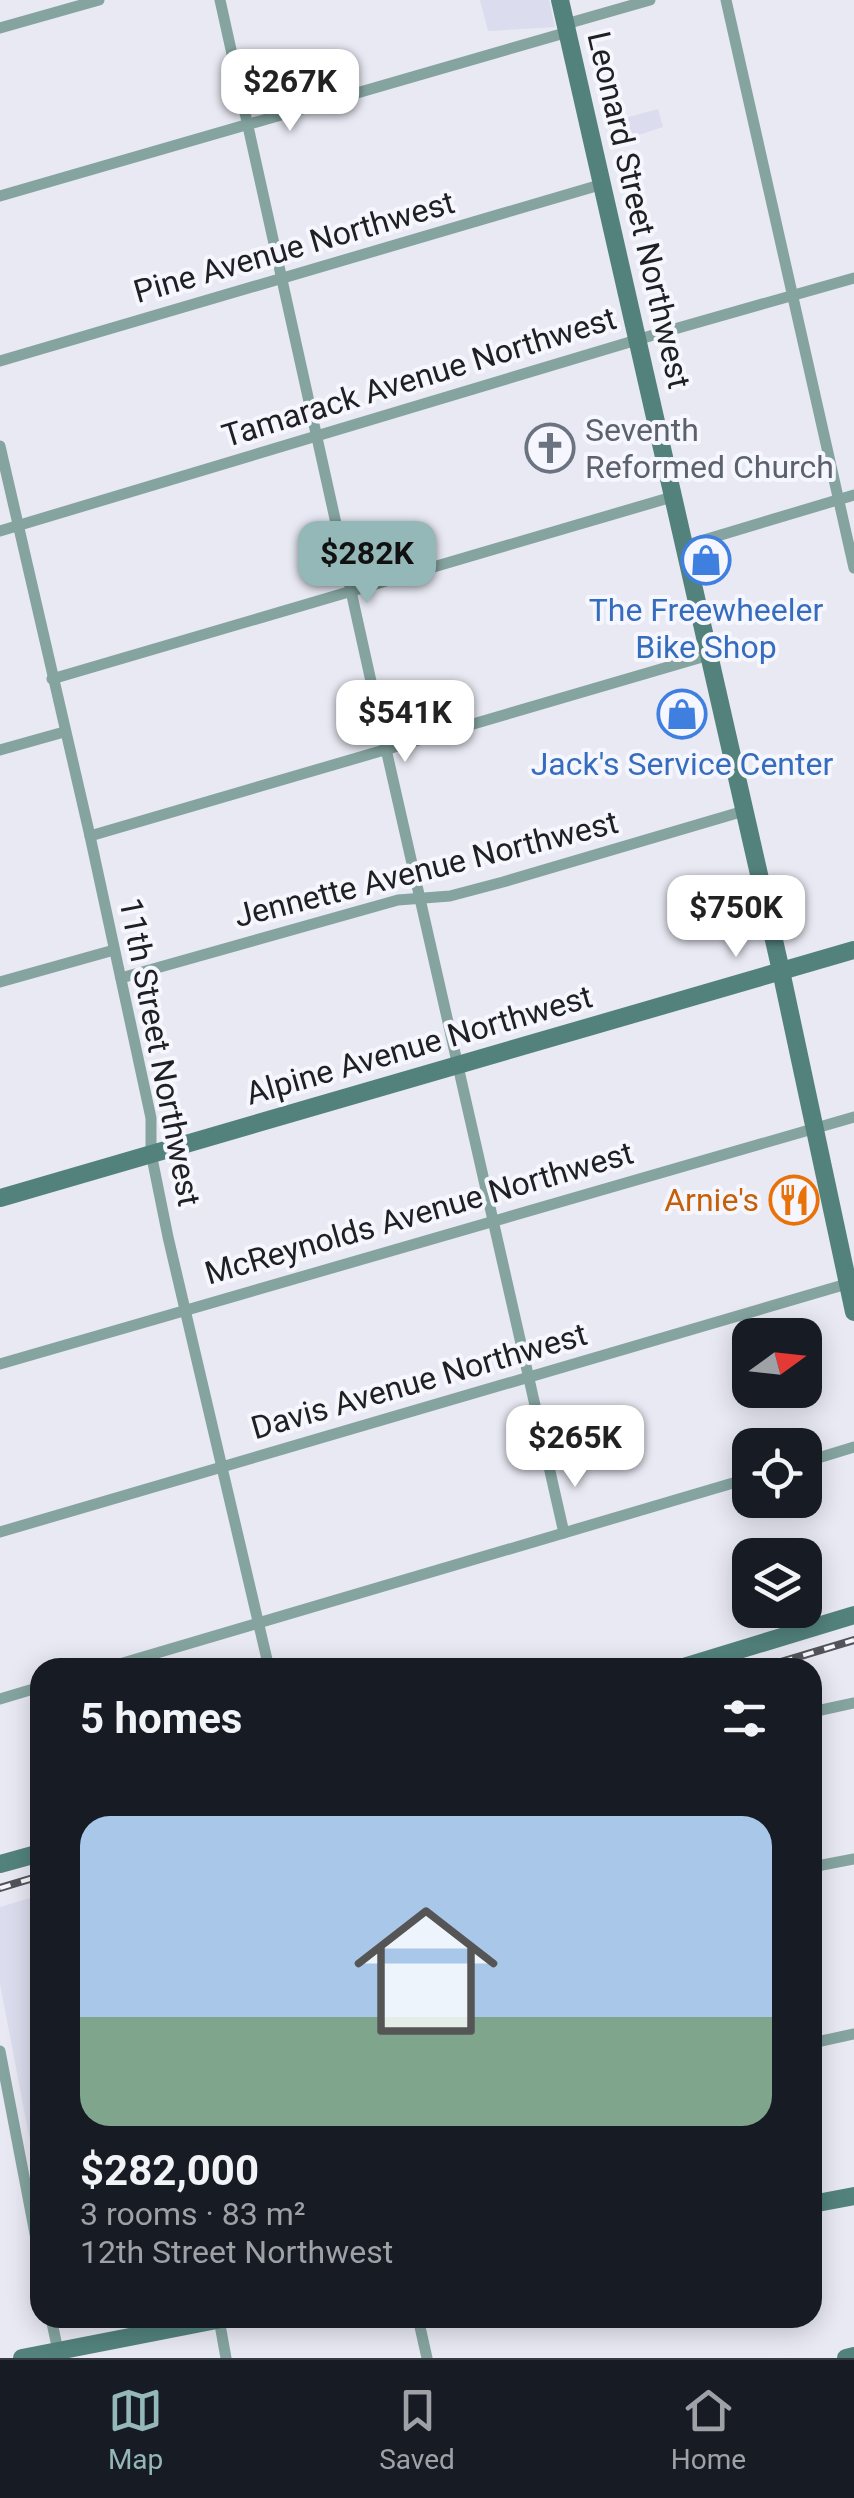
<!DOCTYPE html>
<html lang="en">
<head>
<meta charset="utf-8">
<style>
	:root { --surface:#171b24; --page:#20242c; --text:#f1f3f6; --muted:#9ea1a6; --line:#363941; --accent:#94b7b8 }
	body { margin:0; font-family:Roboto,sans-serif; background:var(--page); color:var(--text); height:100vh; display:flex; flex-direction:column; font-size:38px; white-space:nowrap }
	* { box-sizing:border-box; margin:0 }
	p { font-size:32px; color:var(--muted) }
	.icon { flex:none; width:55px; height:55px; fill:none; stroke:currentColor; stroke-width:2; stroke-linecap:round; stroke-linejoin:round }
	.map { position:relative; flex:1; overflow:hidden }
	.details { position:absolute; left:30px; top:1658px; width:792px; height:670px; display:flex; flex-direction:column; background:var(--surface); border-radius:30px; box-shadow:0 5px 25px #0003 }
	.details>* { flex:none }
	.needle { width:65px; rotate:75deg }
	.tools { position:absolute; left:732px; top:1318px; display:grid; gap:20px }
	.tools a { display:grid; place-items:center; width:90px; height:90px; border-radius:20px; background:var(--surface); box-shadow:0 5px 25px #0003; font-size:50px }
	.price { position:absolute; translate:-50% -85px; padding:0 22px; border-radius:20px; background:#fff; color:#222; font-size:32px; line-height:65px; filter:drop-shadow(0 2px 5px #0008) }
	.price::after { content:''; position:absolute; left:50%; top:60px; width:30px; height:22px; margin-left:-15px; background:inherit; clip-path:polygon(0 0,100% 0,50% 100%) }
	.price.selected { background:var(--accent); color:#111 }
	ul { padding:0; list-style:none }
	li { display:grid; align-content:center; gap:20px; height:530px; padding:0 50px }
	li span { display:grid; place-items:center; height:310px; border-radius:30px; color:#555 }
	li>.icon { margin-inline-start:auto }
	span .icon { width:180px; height:180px; fill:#fffc; stroke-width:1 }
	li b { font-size:42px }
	h2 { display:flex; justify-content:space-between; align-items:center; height:120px; padding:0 50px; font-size:42px }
	.menu { display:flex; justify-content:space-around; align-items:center; height:140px; border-top:2px solid var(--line); background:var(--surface); font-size:28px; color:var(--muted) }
	.menu a { display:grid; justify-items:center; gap:5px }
	.menu .selected { color:var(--accent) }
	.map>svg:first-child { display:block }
	.built { fill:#dbdced }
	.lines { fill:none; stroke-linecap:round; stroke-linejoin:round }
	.street { stroke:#85a4a0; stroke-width:11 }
	.secondary { stroke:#53827c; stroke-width:18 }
	.rail-casing { stroke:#535459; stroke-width:8 }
	.rail { stroke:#f6f6fe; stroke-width:4; stroke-dasharray:11; stroke-linecap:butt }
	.labels { text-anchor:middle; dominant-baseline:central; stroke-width:8; stroke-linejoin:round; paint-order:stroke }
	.street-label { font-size:32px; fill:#202024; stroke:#f6f6fe }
	.worship-label { font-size:32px; fill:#5b616d; stroke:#f6f6fe; text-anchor:start }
	.shop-label { font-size:32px; fill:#366cbe; stroke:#f6f6fe }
	.food-label { font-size:32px; fill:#c56008; stroke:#f6f6fe; text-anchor:end }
</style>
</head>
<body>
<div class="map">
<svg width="854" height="2358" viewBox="0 0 854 2358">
	<rect width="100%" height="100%" fill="#e8e9f3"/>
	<g class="built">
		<polygon points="480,0 549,0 555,27 488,31"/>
		<polygon points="658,109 663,127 614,143 607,123"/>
		<polygon points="40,1895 40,2193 0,1984 0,1907"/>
	</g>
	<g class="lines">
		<g class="street">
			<polyline points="220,0 386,749 564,1533"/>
			<polyline points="726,0 854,568"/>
			<polyline points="566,24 650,0"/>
			<polyline points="0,28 99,0"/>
			<polyline points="0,196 568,32"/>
			<polyline points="0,361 603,184"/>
			<polyline points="0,446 90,836 151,1118 151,1153 168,1237 269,1668"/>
			<polyline points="0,531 650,336 854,278"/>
			<polyline points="684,546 854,495"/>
			<polyline points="52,679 672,497"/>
			<polyline points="0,750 64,732"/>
			<polyline points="90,836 709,655"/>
			<polyline points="121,978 398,900 450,896 503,882 744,811"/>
			<polyline points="0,982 114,950"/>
			<polyline points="0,1364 854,1117"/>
			<polyline points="805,1462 854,1447"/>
			<polyline points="0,1532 850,1283"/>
			<polyline points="106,1668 750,1478"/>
			<polyline points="0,1699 40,1687"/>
			<polyline points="812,1712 854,1703"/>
			<polyline points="812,1867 854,1859"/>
			<polyline points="812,2043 854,2034"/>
			<polyline points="0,2051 40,2260"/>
			<polyline points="51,2318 58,2351"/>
			<polyline points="418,2318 427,2358"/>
			<polyline points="219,2319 226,2358"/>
		</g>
		<g class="secondary">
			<polyline points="560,0 781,971 854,1312"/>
			<polyline points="0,1198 854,950"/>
			<polyline points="680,1668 854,1615"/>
			<polyline points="0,1864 40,1853"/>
			<polyline points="812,2204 854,2196"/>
			<polyline points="22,2358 227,2318"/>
			<polyline points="846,2358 854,2356"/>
		</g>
		<g class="rail-casing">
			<g id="rail">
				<polyline points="761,1668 854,1640"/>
				<polyline points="0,1888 40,1876"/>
			</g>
		</g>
		<use href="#rail" class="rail"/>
	</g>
	<defs>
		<g id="church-ring" transform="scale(2.5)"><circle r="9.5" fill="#f6f6fe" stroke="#6b7280" stroke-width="1.5"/><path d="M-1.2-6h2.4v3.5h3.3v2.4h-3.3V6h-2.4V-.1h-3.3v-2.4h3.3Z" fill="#6b7280"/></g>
		<g id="shop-ring" transform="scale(2.5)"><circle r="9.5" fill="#f6f6fe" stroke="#3f7fe0" stroke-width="1.5"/><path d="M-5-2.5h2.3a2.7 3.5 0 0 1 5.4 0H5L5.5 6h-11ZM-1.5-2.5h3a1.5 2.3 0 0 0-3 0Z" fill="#3f7fe0"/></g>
		<g id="restaurant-ring" transform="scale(2.5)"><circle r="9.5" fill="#f6f6fe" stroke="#e8710a" stroke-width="1.5"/><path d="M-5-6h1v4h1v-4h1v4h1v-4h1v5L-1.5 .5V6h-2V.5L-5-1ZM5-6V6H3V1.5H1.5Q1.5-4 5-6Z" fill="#e8710a"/></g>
	</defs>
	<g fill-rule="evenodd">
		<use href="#church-ring" x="550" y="448"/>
		<use href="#shop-ring" x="706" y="560"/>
		<use href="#shop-ring" x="682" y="714"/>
		<use href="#restaurant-ring" x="794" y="1200"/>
	</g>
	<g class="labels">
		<g class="street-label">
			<text transform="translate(639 210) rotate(77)">Leonard Street Northwest</text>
			<text transform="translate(294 247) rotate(-16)">Pine Avenue Northwest</text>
			<text transform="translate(419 377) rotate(-17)">Tamarack Avenue Northwest</text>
			<text transform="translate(426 869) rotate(-14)">Jennette Avenue Northwest</text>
			<text transform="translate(419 1045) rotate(-16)">Alpine Avenue Northwest</text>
			<text transform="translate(160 1052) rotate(79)">11th Street Northwest</text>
			<text transform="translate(419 1213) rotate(-16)">McReynolds Avenue Northwest</text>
			<text transform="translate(419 1381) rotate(-16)">Davis Avenue Northwest</text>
		</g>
		<g class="worship-label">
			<text x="585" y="430">Seventh<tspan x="585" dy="37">Reformed Church</tspan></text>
		</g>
		<g class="shop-label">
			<text x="706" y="610">The Freewheeler<tspan x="706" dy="37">Bike Shop</tspan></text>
			<text x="682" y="764">Jack's Service Center</text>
		</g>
		<g class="food-label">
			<text x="759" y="1200">Arnie's</text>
		</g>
	</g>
</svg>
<div class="tools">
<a><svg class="needle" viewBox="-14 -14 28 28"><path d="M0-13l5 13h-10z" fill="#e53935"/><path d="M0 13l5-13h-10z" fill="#9ea1a6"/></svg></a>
<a><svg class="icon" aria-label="locate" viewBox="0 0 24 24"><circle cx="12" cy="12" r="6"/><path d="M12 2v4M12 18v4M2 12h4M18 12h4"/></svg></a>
<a><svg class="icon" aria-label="layers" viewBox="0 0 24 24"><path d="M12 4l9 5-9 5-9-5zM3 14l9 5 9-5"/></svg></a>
</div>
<b class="price" style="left:290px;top:134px">$267K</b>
<b class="price selected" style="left:367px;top:606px">$282K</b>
<b class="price" style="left:405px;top:765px">$541K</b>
<b class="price" style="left:736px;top:960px">$750K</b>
<b class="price" style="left:575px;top:1490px">$265K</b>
<section class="details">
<h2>5 homes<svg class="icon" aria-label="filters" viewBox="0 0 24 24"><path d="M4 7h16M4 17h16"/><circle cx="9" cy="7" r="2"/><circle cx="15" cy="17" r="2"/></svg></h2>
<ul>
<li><span style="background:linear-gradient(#a9c7e8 65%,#7fa58c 0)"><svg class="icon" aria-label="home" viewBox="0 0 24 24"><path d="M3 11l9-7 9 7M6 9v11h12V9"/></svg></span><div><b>$282,000</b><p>3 rooms · 83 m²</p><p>12th Street Northwest</p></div></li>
</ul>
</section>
</div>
<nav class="menu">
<a class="selected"><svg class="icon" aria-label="map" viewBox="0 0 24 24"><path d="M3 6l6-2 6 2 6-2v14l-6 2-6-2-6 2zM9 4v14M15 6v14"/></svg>Map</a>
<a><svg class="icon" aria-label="saved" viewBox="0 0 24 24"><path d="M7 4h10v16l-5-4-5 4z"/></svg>Saved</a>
<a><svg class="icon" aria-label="home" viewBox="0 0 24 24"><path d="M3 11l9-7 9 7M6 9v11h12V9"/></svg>Home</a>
</nav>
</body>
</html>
